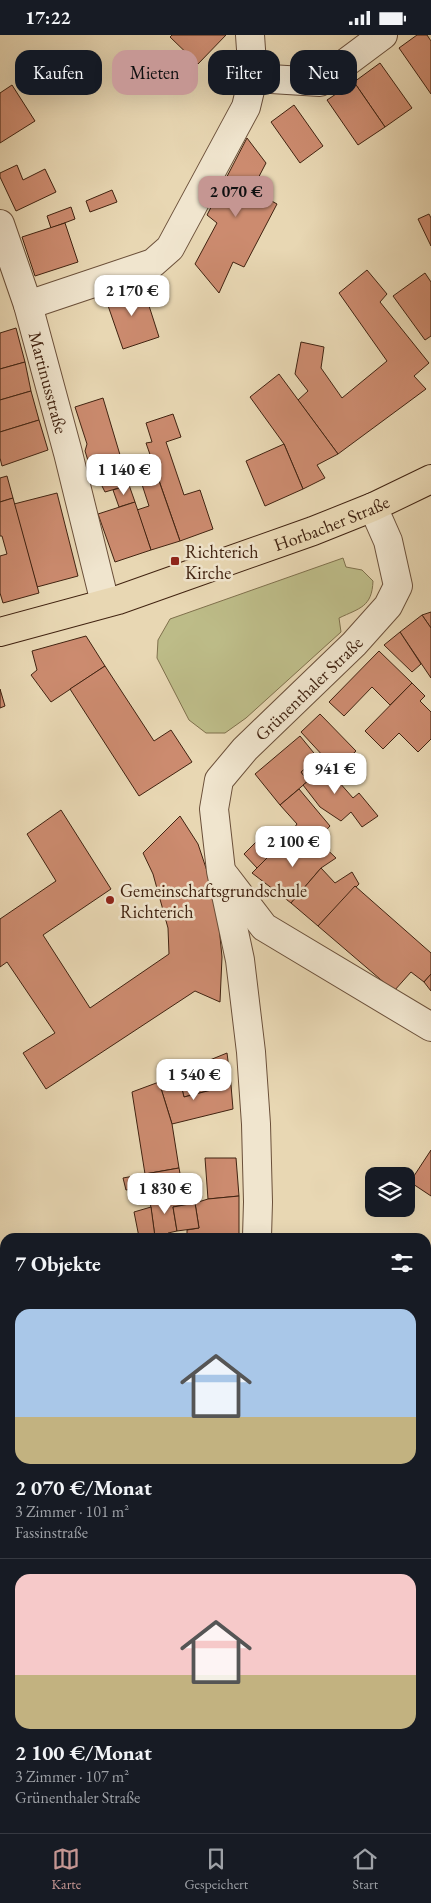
<!DOCTYPE html>
<html lang="de">
<head>
<meta charset="utf-8">
<style>
	:root { --surface:#171b24; --page:#242831; --text:#f1f3f6; --muted:#9ea1a6; --line:#363941; --accent:#c59692 }
	body { margin:0; font-family:"EB Garamond",serif; background:var(--page); color:var(--text); height:100vh; display:flex; flex-direction:column; font-size:19px; white-space:nowrap }
	* { box-sizing:border-box; margin:0 }
	p { font-size:16px; color:var(--muted) }
	.icon { flex:none; width:28px; height:28px; fill:none; stroke:currentColor; stroke-width:2; stroke-linecap:round; stroke-linejoin:round }
	.map { position:relative; flex:1; overflow:hidden }
	.details { position:absolute; left:0px; top:1198px; width:431px; height:601px; display:flex; flex-direction:column; background:var(--surface); border-radius:15px 15px 0 0; box-shadow:0 5px 20px #0002 }
	.details>* { flex:none }
	.hud { position:absolute; left:15px; top:15px; width:401px; height:45px; display:flex; gap:10px }
	.controls { position:absolute; left:365px; top:1132px; display:grid; gap:10px }
	.controls a { display:grid; place-items:center; width:50px; height:50px; border-radius:10px; background:var(--surface); box-shadow:0 5px 20px #0002; font-size:25px }
	.price { position:absolute; translate:-50% -42px; padding:0 11px; border-radius:10px; background:#fff; color:#222; font-size:16px; line-height:32px; filter:drop-shadow(0 1px 2px #0008) }
	.price::after { content:''; position:absolute; left:50%; top:30px; width:15px; height:11px; margin-left:-8px; background:inherit; clip-path:polygon(0 0,100% 0,50% 100%) }
	.price.active { background:var(--accent); color:#111 }
	ul { padding:0; list-style:none }
	li { display:grid; align-content:center; gap:10px; height:265px; padding:0 15px }
	li+li { border-top:1px solid var(--line) }
	li span { display:grid; place-items:center; height:155px; border-radius:15px; color:#555 }
	li>.icon { margin-inline-start:auto }
	span .icon { width:90px; height:90px; fill:#fffc; stroke-width:1 }
	li b { font-size:21px }
	h2 { display:flex; justify-content:space-between; align-items:center; height:60px; padding:0 15px; font-size:21px }
	.pill { padding:0 18px; border-radius:15px; background:var(--surface); box-shadow:0 5px 20px #0002; font-size:18px; line-height:45px }
	.pill.active { background:var(--accent); color:#111 }
	.status { display:flex; justify-content:space-between; align-items:center; height:35px; padding:0 25px; background:var(--surface); direction:ltr }
	.status svg { height:14px; fill:currentColor }
	.tab-bar { display:flex; justify-content:space-around; align-items:center; height:70px; border-top:1px solid var(--line); background:var(--surface); font-size:14px; color:var(--muted) }
	.tab-bar a { display:grid; justify-items:center; gap:2px }
	.tab-bar .active { color:var(--accent) }
	.map>svg:first-child { display:block }
	.green { fill:#bdbc88; stroke:#7f704c }
	.building { fill:#cc8b6f; stroke:#412311 }
	.lines { fill:none; stroke-linecap:round; stroke-linejoin:round }
	.minor-casing { stroke:#6b503a; stroke-width:30 }
	.major-casing { stroke:#412311; stroke-width:30 }
	.minor { stroke:#f0e5ce; stroke-width:28 }
	.major { stroke:#e8d7b3; stroke-width:28 }
	.poi-dot { fill:#8f2418; stroke:#f0e5ce; stroke-width:2 }
	.labels { text-anchor:middle; dominant-baseline:central; stroke-width:5; stroke-linejoin:round; paint-order:stroke }
	.street-label { font-size:18px; fill:#412311; stroke:#f0e5ce }
	.poi-label { font-size:18px; fill:#412311; stroke:#f0e5ce; text-anchor:start }
</style>
</head>
<body>
<div class="status"><b>17:22</b><svg viewBox="0 0 49 12"><path d="M0 12V9h3v3zM5 12V6h3v6zM10 12V3h3v9zM15 12V0h3v12zM26 1h20v11H26zM47 4h2v5h-2z"/></svg></div>
<div class="map">
<svg width="431" height="1798" viewBox="0 0 431 1798">
	<rect width="100%" height="100%" fill="#e8d7b3"/>
	<filter id="stains"><feTurbulence type="fractalNoise" baseFrequency=".004" numOctaves="4"/><feColorMatrix values="0 0 0 0 .2 0 0 0 0 .09 0 0 0 0 .02 0 0 0 .5 -.17"/></filter>
	<radialGradient id="worn" r=".72"><stop offset=".6" stop-color="#630" stop-opacity="0"/><stop offset="1" stop-color="#630" stop-opacity=".3"/></radialGradient>
	<g class="green">
		<path d="M343,523L346,532L362,535L373,546C372,572 360,573 339,583L341,597L246,683L225,698H206L189,685L157,623L158,605L170,584Z"/>
		<polygon points="426,1403 431,1404 431,1595 426,1597"/>
	</g>
	<g class="building">
		<polygon points="172,0 226,0 198,29 170,2"/>
		<polygon points="417,0 427,0 431,6 431,59 399,13"/>
		<polygon points="380,28 412,73 385,92 354,47"/>
		<polygon points="354,47 385,92 358,110 327,65"/>
		<polygon points="12,50 35,86 0,108 0,58"/>
		<polygon points="294,70 323,111 300,128 271,87"/>
		<polygon points="247,103 266,128 252,155 277,169 244,232 233,227 219,258 195,229 217,188 207,180"/>
		<polygon points="17,130 23,145 45,134 56,157 16,176 0,142 0,138"/>
		<polygon points="112,155 117,167 90,177 86,166"/>
		<polygon points="71,172 75,184 51,193 47,181"/>
		<polygon points="429,179 431,183 431,211 418,184"/>
		<polygon points="65,188 78,227 35,241 22,202"/>
		<polygon points="367,235 387,259 380,267 429,328 414,341 426,354 338,419 298,365 308,356 295,339 301,307 324,312 321,333 342,363 387,326 339,258"/>
		<polygon points="425,238 431,247 431,301 425,305 393,261"/>
		<polygon points="142,249 159,302 123,314 105,262"/>
		<polygon points="16,293 25,327 0,334 0,298"/>
		<polygon points="25,327 31,356 0,365 0,334"/>
		<polygon points="279,339 338,419 317,430 325,443 303,454 284,409 250,362"/>
		<polygon points="31,356 39,385 0,397 0,365"/>
		<polygon points="103,363 129,450 105,457 101,449 94,445 85,416 87,409 75,372"/>
		<polygon points="173,379 181,402 166,407 184,460 200,455 213,494 180,506 146,408 152,407 146,388"/>
		<polygon points="39,385 48,415 2,431 0,423 0,397"/>
		<polygon points="284,409 303,454 265,471 246,426"/>
		<polygon points="151,423 180,506 151,515 137,475 149,471 135,428"/>
		<polygon points="7,441 13,463 0,467 0,443"/>
		<polygon points="129,450 135,467 119,472 113,455"/>
		<polygon points="57,458 78,541 37,552 14,469"/>
		<polygon points="13,463 39,558 3,568 0,558 0,521 7,519 2,501 0,501 0,467"/>
		<polygon points="135,467 151,515 115,527 98,479"/>
		<polygon points="431,577 431,593 422,580"/>
		<polygon points="422,580 431,593 431,643 400,597"/>
		<polygon points="400,597 421,629 412,637 384,610"/>
		<polygon points="86,601 105,631 51,667 31,640 37,635 32,616"/>
		<polygon points="379,616 412,648 390,670 372,652 344,681 329,667"/>
		<polygon points="105,631 154,706 171,695 192,727 139,761 70,654"/>
		<polygon points="412,648 425,661 420,666 431,677 431,704 418,717 399,698 383,714 365,696"/>
		<polygon points="0,654 5,671 0,673"/>
		<polygon points="320,679 356,716 336,735 301,697"/>
		<polygon points="300,701 318,723 301,737 308,746 280,770 255,739"/>
		<polygon points="318,723 353,763 359,758 378,781 362,792 351,777 341,786 320,772 303,750 308,746 301,737"/>
		<polygon points="299,754 330,791 304,819 286,804 297,789 280,770"/>
		<polygon points="61,775 111,854 43,900 90,973 169,919 168,893 153,839 143,818 180,781 198,809 209,842 218,881 222,922 220,967 195,956 46,1054 23,1018 55,998 7,927 0,932 0,884 56,846 27,799"/>
		<polygon points="266,797 280,811 257,833 244,819"/>
		<polygon points="286,804 304,819 317,805 336,823 321,833 291,868 252,838"/>
		<polygon points="321,833 335,848 352,837 359,849 318,891 291,868"/>
		<polygon points="355,851 431,918 431,939 424,947 411,937 394,956 318,891"/>
		<polygon points="431,939 431,956 424,947"/>
		<polygon points="227,1018 231,1050 184,1062 178,1038"/>
		<polygon points="178,1038 184,1062 231,1050 233,1074 172,1089 159,1047"/>
		<polygon points="159,1047 172,1089 179,1133 145,1139 132,1057"/>
		<polygon points="431,1115 431,1161 410,1147"/>
		<polygon points="205,1123 236,1123 239,1161 208,1164"/>
		<polygon points="179,1133 184,1160 150,1166 145,1139"/>
		<polygon points="145,1139 147,1151 126,1155 123,1143"/>
		<polygon points="184,1160 185,1170 173,1172 177,1196 168,1198 169,1202 155,1202 150,1166"/>
		<polygon points="239,1161 239,1202 187,1202 187,1195 199,1193 195,1168 208,1164"/>
		<polygon points="195,1168 199,1193 177,1196 173,1172"/>
		<polygon points="151,1172 155,1202 139,1202 134,1177"/>
		<rect x="426" y="1293" width="5" height="89"/>
		<polygon points="5,1490 5,1538 0,1540 0,1492"/>
		<polygon points="5,1643 5,1698 1,1700 0,1645"/>
		<polygon points="431,1670 431,1708 426,1697 426,1672"/>
		<polygon points="5,1763 5,1794 36,1794 38,1798 0,1798 0,1765"/>
		<polygon points="173,1794 222,1794 225,1798 165,1798"/>
		<polygon points="320,1794 329,1794 332,1798 313,1798"/>
		<polygon points="369,1794 410,1794 403,1798 371,1798"/>
	</g>
	<g class="lines">
		<g class="minor-casing">
			<g id="minor">
				<polyline points="253,43 320,47 383,0"/>
				<path id="s1" d="M0,189L28,270L68,418L105,568"/>
				<polyline points="28,270 153,228 170,213 246,72 253,43 250,0"/>
				<polyline points="225,841 264,892 431,992"/>
				<path id="s2" d="M257,1202L258,1167L256,1089L251,1017L240,925L221,836L214,774L219,745L245,714L354,609L388,571L398,551L388,506L373,472"/>
				<polyline points="426,1246 431,1246"/>
				<polyline points="0,1592 5,1590"/>
				<polyline points="426,1620 431,1618"/>
				<polyline points="366,1794 368,1798"/>
				<polyline points="132,1798 140,1794"/>
			</g>
		</g>
		<g class="major-casing">
			<g id="major">
				<path id="s3" d="M0,597L118,565L180,543L313,496L373,472L431,444"/>
			</g>
		</g>
		<use href="#minor" class="minor"/>
		<use href="#major" class="major"/>
	</g>
	<g class="poi-dot">
		<rect x="170" y="521" width="10" height="10" rx="2.5"/>
		<circle cx="110" cy="865" r="5"/>
	</g>
	<g class="labels">
		<g class="street-label">
			<text stroke="none"><textPath href="#s1" startOffset="166">Martinusstraße</textPath></text>
			<text stroke="none"><textPath href="#s3" startOffset="349">Horbacher Straße</textPath></text>
			<text stroke="none"><textPath href="#s2" startOffset="589">Grünenthaler Straße</textPath></text>
		</g>
		<g class="poi-label">
			<text x="185" y="516">Richterich<tspan x="185" dy="21">Kirche</tspan></text>
			<text x="120" y="855">Gemeinschaftsgrundschule<tspan x="120" dy="21">Richterich</tspan></text>
		</g>
	</g>
	<rect width="100%" height="100%" filter="url(#stains)"/>
	<rect width="100%" height="100%" fill="url(#worn)"/>
</svg>
<div class="controls">
<a><svg class="icon" aria-label="layers" viewBox="0 0 24 24"><path d="M12 4l9 5-9 5-9-5zM3 14l9 5 9-5"/></svg></a>
</div>
<b class="price active" style="left:236px;top:183px">2 070 €</b>
<b class="price" style="left:132px;top:282px">2 170 €</b>
<b class="price" style="left:124px;top:461px">1 140 €</b>
<b class="price" style="left:335px;top:760px">941 €</b>
<b class="price" style="left:293px;top:833px">2 100 €</b>
<b class="price" style="left:194px;top:1066px">1 540 €</b>
<b class="price" style="left:165px;top:1180px">1 830 €</b>
<div class="hud">
<a class="pill">Kaufen</a>
<a class="pill active">Mieten</a>
<a class="pill">Filter</a>
<a class="pill">Neu</a>
</div>
<section class="details">
<h2>7 Objekte<svg class="icon" aria-label="filters" viewBox="0 0 24 24"><path d="M4 7h16M4 17h16"/><circle cx="9" cy="7" r="2"/><circle cx="15" cy="17" r="2"/></svg></h2>
<ul>
<li><span style="background:linear-gradient(#a9c7e8 70%,#c2b280 0)"><svg class="icon" aria-label="home" viewBox="0 0 24 24"><path d="M3 11l9-7 9 7M6 9v11h12V9"/></svg></span><div><b>2 070 €/Monat</b><p>3 Zimmer · 101 m²</p><p>Fassinstraße</p></div></li>
<li><span style="background:linear-gradient(#f6c9c9 65%,#c2b280 0)"><svg class="icon" aria-label="home" viewBox="0 0 24 24"><path d="M3 11l9-7 9 7M6 9v11h12V9"/></svg></span><div><b>2 100 €/Monat</b><p>3 Zimmer · 107 m²</p><p>Grünenthaler Straße</p></div></li>
</ul>
</section>
</div>
<nav class="tab-bar">
<a class="active"><svg class="icon" aria-label="map" viewBox="0 0 24 24"><path d="M3 6l6-2 6 2 6-2v14l-6 2-6-2-6 2zM9 4v14M15 6v14"/></svg>Karte</a>
<a><svg class="icon" aria-label="saved" viewBox="0 0 24 24"><path d="M7 4h10v16l-5-4-5 4z"/></svg>Gespeichert</a>
<a><svg class="icon" aria-label="home" viewBox="0 0 24 24"><path d="M3 11l9-7 9 7M6 9v11h12V9"/></svg>Start</a>
</nav>
</body>
</html>
